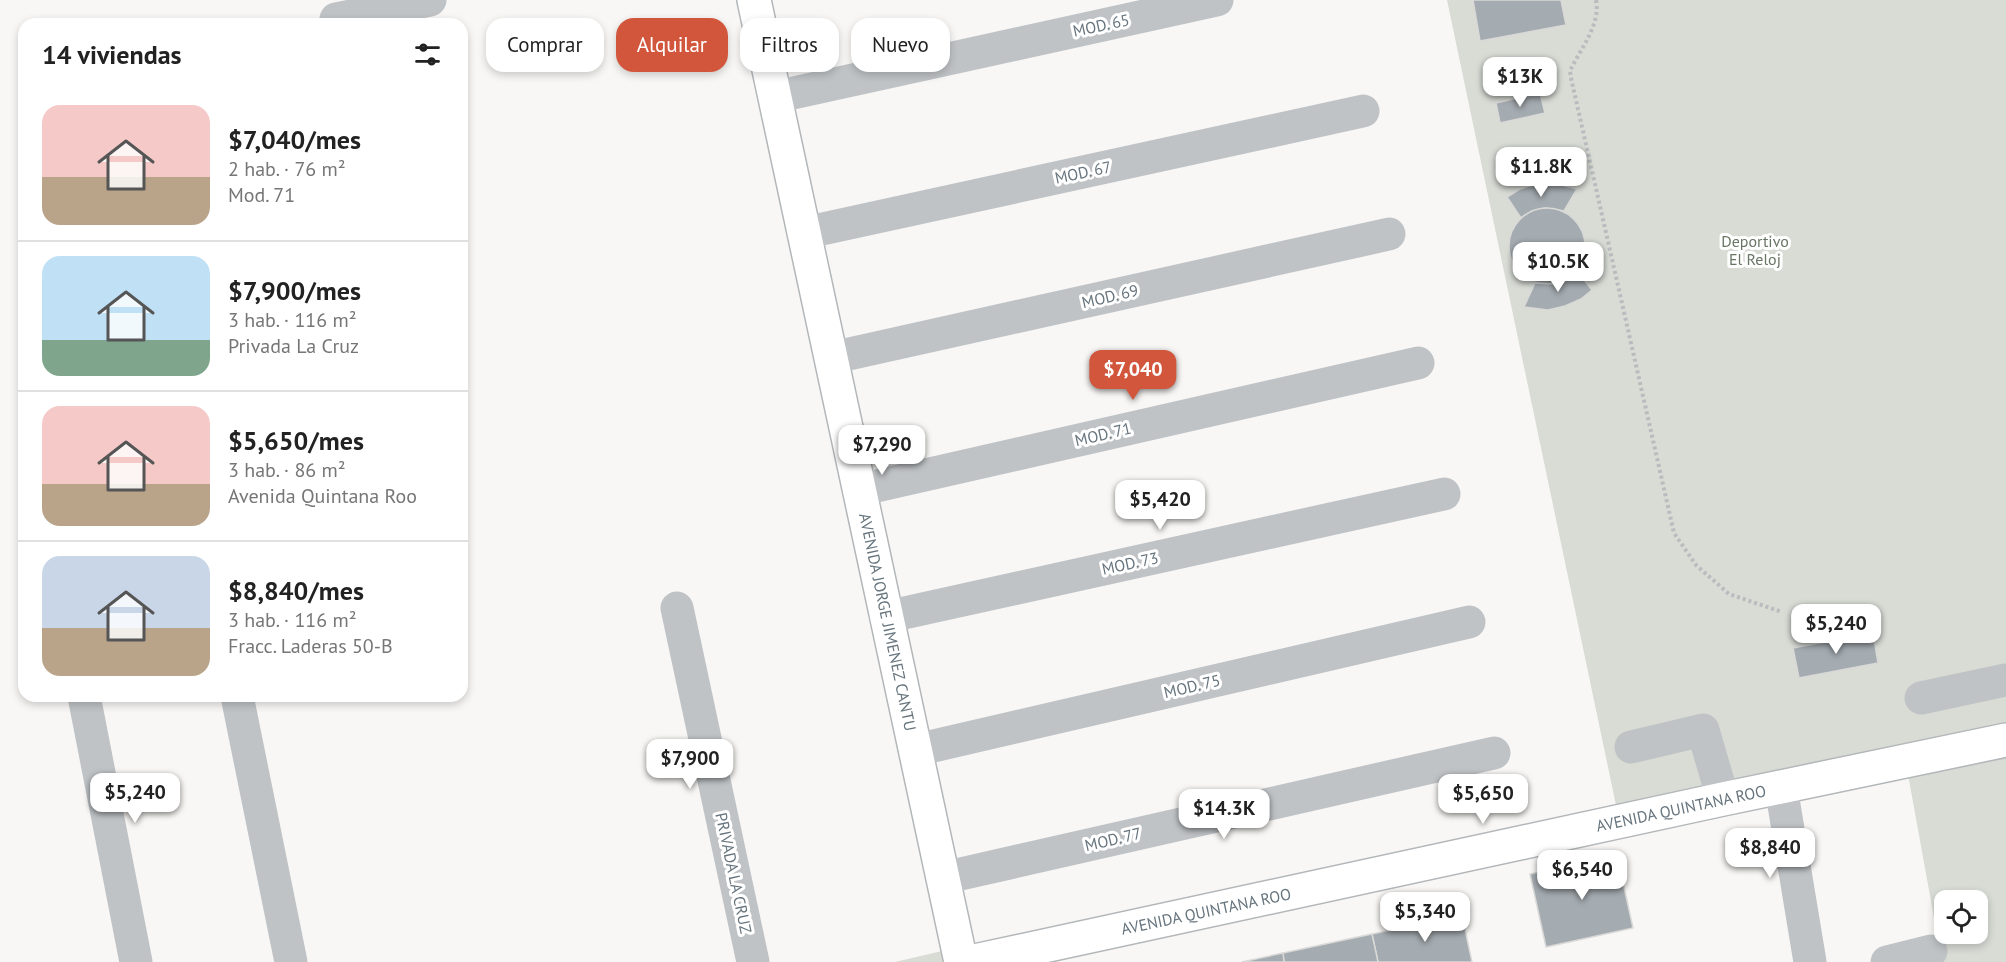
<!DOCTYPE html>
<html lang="es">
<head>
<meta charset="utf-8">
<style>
	:root { --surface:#fff; --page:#f6f6f6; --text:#222; --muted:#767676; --line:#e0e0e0; --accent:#d1563c }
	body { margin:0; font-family:"PT Sans",sans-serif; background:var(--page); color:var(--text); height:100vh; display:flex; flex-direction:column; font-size:22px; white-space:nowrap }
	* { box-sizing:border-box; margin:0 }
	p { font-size:20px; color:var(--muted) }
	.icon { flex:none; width:33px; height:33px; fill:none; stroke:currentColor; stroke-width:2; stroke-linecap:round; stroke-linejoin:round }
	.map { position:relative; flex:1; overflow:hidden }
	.details { position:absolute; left:18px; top:18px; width:450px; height:684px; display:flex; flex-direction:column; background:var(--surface); border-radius:18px; box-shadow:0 3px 9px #0003 }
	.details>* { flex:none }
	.top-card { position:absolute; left:486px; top:18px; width:570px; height:54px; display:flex; gap:12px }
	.fabs { position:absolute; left:1934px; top:890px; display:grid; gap:12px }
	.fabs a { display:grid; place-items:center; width:54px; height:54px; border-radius:12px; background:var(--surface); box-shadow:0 3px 9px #0003; font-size:30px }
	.price { position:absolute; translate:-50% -51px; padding:0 14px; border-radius:12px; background:#fff; color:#222; font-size:20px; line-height:39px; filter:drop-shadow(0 2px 3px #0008) }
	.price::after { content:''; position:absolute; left:50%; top:36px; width:18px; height:14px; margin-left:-9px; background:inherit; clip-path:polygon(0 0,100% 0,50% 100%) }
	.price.on { background:var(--accent); color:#fff }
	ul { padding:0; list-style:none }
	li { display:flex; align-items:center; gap:18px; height:150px; padding:0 24px }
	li+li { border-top:2px solid var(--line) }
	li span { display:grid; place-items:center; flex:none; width:168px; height:120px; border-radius:18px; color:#555 }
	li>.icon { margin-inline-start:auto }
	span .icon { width:72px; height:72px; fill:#fffc; stroke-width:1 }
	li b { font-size:26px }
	h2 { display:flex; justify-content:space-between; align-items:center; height:72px; padding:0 24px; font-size:26px }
	.tag { padding:0 21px; border-radius:18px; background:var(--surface); box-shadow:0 3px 9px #0003; font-size:21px; line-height:54px }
	.tag.on { background:var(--accent); color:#fff }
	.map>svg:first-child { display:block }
	.green { fill:#d8dcd5; fill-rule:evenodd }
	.building { fill:#a5acb1; stroke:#d9d9d7; stroke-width:1.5 }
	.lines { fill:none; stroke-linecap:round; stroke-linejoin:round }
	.major-casing { stroke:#b3b7ba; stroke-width:36 }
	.path { stroke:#b9bcbe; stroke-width:4; stroke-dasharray:3 3; stroke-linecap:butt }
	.minor { stroke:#bfc3c6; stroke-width:33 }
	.major { stroke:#fff; stroke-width:33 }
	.labels { text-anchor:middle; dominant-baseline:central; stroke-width:6; stroke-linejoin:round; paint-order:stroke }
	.street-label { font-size:16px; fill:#66747d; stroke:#fff }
	.park-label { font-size:16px; fill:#687664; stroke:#fff }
</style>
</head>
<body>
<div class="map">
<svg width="2006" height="962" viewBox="0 0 2006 962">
	<rect width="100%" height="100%" fill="#f8f7f5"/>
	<g class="green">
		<path d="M1447,0H2006V962H1942L1907,769L1621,829ZM1944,900H1977V933H1944Z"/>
		<polygon points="976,943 978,962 895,962"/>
	</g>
	<g class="building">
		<polygon points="1473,0 1561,0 1566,25 1480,41"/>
		<polygon points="1540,93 1545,113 1500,123 1496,103"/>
		<polygon points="1554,183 1577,189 1564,211 1545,208 1532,211 1521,218 1507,197 1520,189 1536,184"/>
		<circle cx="1547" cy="246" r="38"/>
		<polygon points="1577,271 1592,290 1581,299 1565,306 1548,310 1524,307 1535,283 1554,284 1567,280"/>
		<polygon points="1873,633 1878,663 1799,678 1793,648"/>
		<polygon points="1617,855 1633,928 1546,947 1530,874"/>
		<polygon points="1462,915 1472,962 1378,962 1372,934"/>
		<polygon points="1372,934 1378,962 1284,962 1283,953"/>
		<polygon points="1283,953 1284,962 1242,962"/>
	</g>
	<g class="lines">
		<g class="major-casing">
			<g id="major">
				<polyline points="754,0 961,962"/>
				<polyline points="970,962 1723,799 2006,740"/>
			</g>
		</g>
		<path class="path" d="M1596,0C1601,25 1580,49 1570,71L1571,78L1674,533L1696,565L1729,594L1782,612"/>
		<g class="minor">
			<polyline points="336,19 430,0"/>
			<polyline points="775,97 1217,0"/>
			<polyline points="804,233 1363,111"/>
			<polyline points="831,358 1389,234"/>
			<polyline points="859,490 1418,363"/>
			<polyline points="677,608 753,962"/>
			<polyline points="886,617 1444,494"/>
			<polyline points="84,696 136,962"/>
			<polyline points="237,696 291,962"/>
			<polyline points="1921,698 2006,680"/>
			<polyline points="1631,747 1703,730 1723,799"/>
			<polyline points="916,750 1469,622"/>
			<polyline points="1781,787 1810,962"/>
			<polyline points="943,878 1494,753"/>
			<polyline points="1887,962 1931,951"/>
		</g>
		<use href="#major" class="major"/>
	</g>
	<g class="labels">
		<g class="street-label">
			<text transform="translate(1101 25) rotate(-12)">MOD. 65</text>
			<text transform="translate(1083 172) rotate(-12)">MOD. 67</text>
			<text transform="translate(1110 296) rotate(-13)">MOD. 69</text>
			<text transform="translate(1103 434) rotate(-13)">MOD. 71</text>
			<text transform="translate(1130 563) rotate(-12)">MOD. 73</text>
			<text transform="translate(888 622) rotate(78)">AVENIDA JORGE JIMENEZ CANTU</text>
			<text transform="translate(1192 686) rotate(-13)">MOD. 75</text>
			<text transform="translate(1681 808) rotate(-12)">AVENIDA QUINTANA ROO</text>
			<text transform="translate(1113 839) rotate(-13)">MOD. 77</text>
			<text transform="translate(734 873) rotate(78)">PRIVADA LA CRUZ</text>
			<text transform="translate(1206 911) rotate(-12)">AVENIDA QUINTANA ROO</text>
		</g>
		<g class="park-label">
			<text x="1755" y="241">Deportivo<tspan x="1755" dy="18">El Reloj</tspan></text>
		</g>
	</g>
</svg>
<div class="fabs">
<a><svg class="icon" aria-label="locate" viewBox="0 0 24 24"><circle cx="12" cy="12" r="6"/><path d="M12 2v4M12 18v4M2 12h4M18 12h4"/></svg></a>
</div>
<b class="price" style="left:1520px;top:108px">$13K</b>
<b class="price" style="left:1541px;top:198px">$11.8K</b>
<b class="price" style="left:1558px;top:293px">$10.5K</b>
<b class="price on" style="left:1133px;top:401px">$7,040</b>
<b class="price" style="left:882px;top:476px">$7,290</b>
<b class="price" style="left:1160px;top:531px">$5,420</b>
<b class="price" style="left:1836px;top:655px">$5,240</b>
<b class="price" style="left:690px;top:790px">$7,900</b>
<b class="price" style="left:135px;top:824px">$5,240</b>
<b class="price" style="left:1483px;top:825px">$5,650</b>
<b class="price" style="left:1224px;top:840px">$14.3K</b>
<b class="price" style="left:1770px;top:879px">$8,840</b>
<b class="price" style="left:1582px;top:901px">$6,540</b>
<b class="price" style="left:1425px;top:943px">$5,340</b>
<div class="top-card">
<a class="tag">Comprar</a>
<a class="tag on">Alquilar</a>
<a class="tag">Filtros</a>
<a class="tag">Nuevo</a>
</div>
<section class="details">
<h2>14 viviendas<svg class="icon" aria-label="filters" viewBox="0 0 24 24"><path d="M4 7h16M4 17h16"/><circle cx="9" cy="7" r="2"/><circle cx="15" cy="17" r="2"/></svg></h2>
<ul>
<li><span style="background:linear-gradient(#f6c9c9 60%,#b9a48a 0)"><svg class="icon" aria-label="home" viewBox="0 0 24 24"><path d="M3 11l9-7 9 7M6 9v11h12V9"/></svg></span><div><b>$7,040/mes</b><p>2 hab. · 76 m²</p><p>Mod. 71</p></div></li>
<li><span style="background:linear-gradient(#bfe0f5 70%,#7fa58c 0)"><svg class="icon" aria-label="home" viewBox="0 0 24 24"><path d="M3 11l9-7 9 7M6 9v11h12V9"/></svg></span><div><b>$7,900/mes</b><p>3 hab. · 116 m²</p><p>Privada La Cruz</p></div></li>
<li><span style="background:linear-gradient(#f6c9c9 65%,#b9a48a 0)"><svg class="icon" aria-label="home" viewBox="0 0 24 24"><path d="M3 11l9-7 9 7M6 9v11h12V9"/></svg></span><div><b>$5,650/mes</b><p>3 hab. · 86 m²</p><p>Avenida Quintana Roo</p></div></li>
<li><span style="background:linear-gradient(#c9d6e8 60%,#b9a48a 0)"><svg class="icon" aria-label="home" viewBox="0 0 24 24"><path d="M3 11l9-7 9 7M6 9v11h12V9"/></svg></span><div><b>$8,840/mes</b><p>3 hab. · 116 m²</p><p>Fracc. Laderas 50-B</p></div></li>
</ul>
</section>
</div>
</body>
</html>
